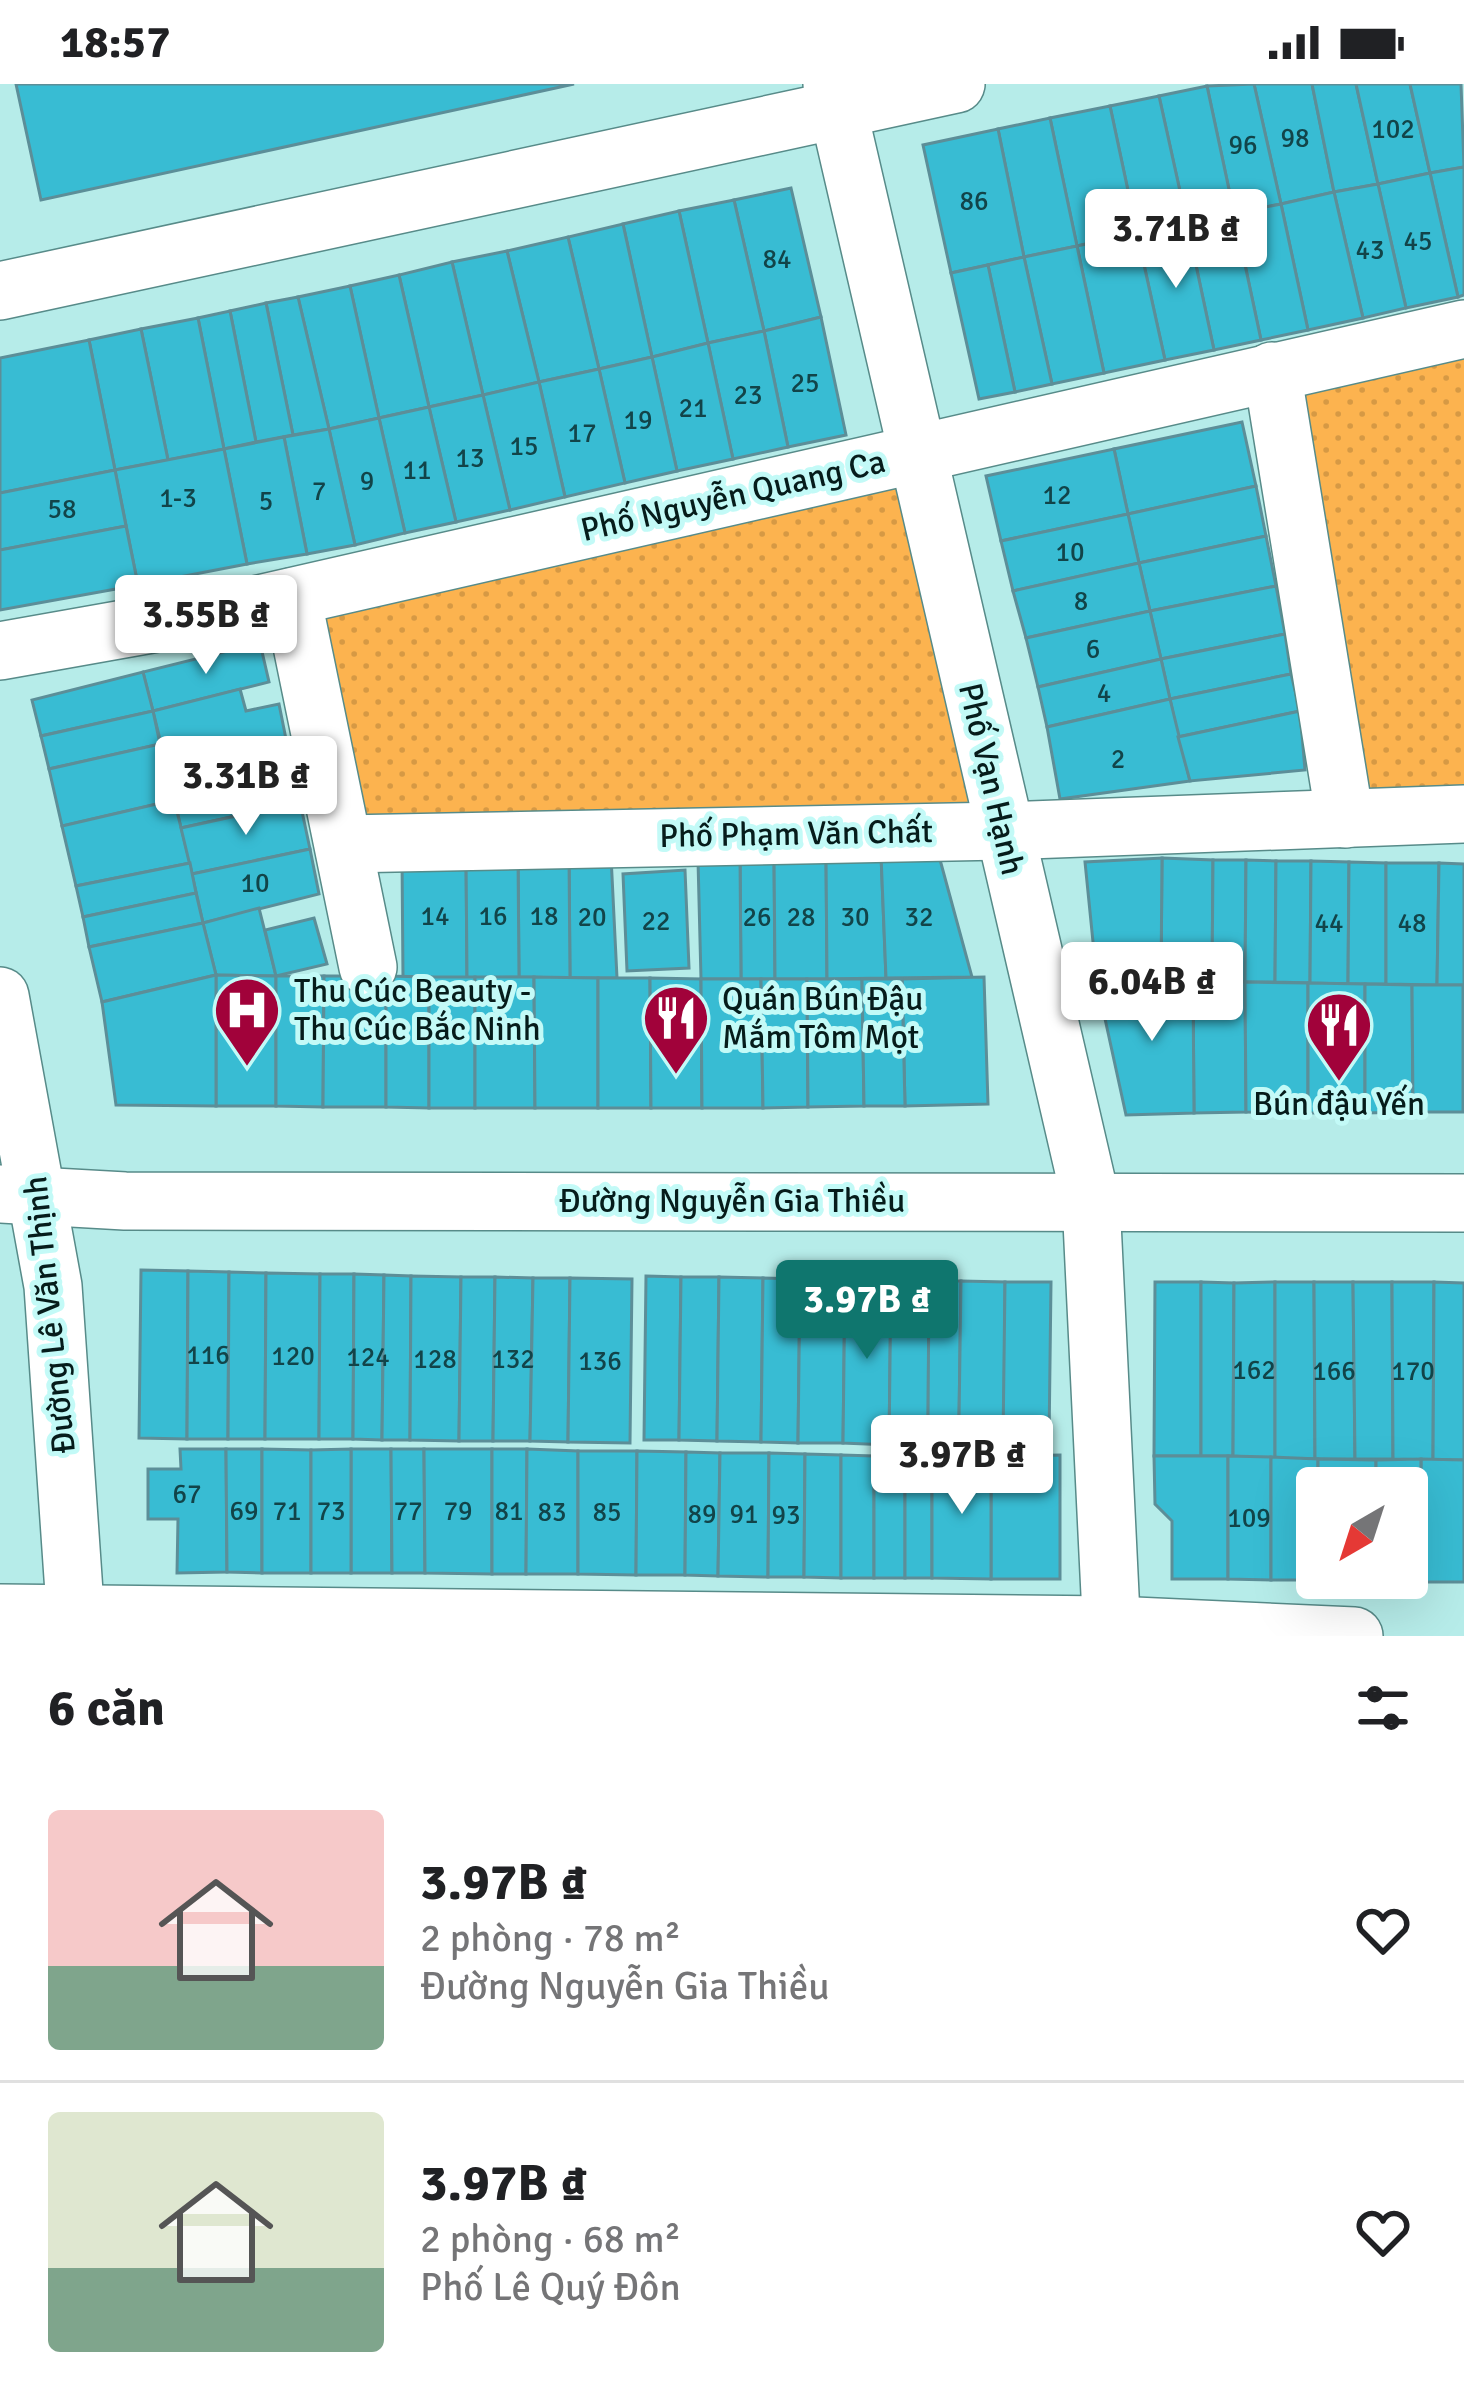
<!DOCTYPE html>
<html lang="vi">
<head>
<meta charset="utf-8">
<style>
	:root { --surface:#fff; --page:#f2f2f2; --text:#202124; --muted:#757577; --line:#e0e0e0; --accent:#0f766e }
	body { margin:0; font-family:Signika,sans-serif; background:var(--page); color:var(--text); height:100vh; display:flex; flex-direction:column; font-size:45px; white-space:nowrap }
	* { box-sizing:border-box; margin:0 }
	p { font-size:39px; color:var(--muted) }
	.icon { flex:none; width:66px; height:66px; fill:none; stroke:currentColor; stroke-width:2; stroke-linecap:round; stroke-linejoin:round }
	.map { position:relative; height:1552px; overflow:hidden }
	.sheet { display:flex; flex-direction:column; background:var(--surface); flex:1 }
	.sheet>* { flex:none }
	.needle { width:78px; rotate:219deg }
	.buttons { position:absolute; left:1296px; top:1383px; display:grid; gap:24px }
	.buttons a { display:grid; place-items:center; width:132px; height:132px; border-radius:12px; background:var(--surface); box-shadow:0 12px 48px #0002; font-size:60px }
	.price { position:absolute; translate:-50% -102px; padding:0 27px; border-radius:12px; background:#fff; color:#222; font-size:39px; line-height:78px; filter:drop-shadow(0 3px 6px #0008) }
	.price::after { content:''; position:absolute; left:50%; top:72px; width:36px; height:27px; margin-left:-18px; background:inherit; clip-path:polygon(0 0,100% 0,50% 100%) }
	.price.selected { background:var(--accent); color:#fff }
	ul { padding:0; list-style:none }
	li { display:flex; align-items:center; gap:36px; height:300px; padding:0 48px }
	li+li { border-top:3px solid var(--line) }
	li span { display:grid; place-items:center; flex:none; width:336px; height:240px; border-radius:12px; color:#555 }
	li>.icon { margin-inline-start:auto }
	span .icon { width:144px; height:144px; fill:#fffc; stroke-width:1 }
	li b { font-size:51px }
	h2 { display:flex; justify-content:space-between; align-items:center; height:144px; padding:0 48px; font-size:51px }
	.status { display:flex; justify-content:space-between; align-items:center; height:84px; padding:0 60px; background:var(--surface); direction:ltr }
	.status svg { height:33px; fill:currentColor }
	.map>svg:first-child { display:block }
	.green { fill:url(#green-dots) }
	.building { fill:#38bcd3; stroke:#5c8e98; stroke-width:3 }
	.lines { fill:none; stroke-linecap:round; stroke-linejoin:round }
	.minor-casing { stroke:#578b89; stroke-width:60 }
	.minor { stroke:#fff; stroke-width:57 }
	.labels { text-anchor:middle; dominant-baseline:central; stroke-width:10; stroke-linejoin:round; paint-order:stroke }
	.number-label { font-size:27px; fill:#124449 }
	.street-label { font-size:33px; fill:#061c1b; stroke:#c3faf7 }
	.poi-label { font-size:33px; fill:#061c1b; stroke:#c3faf7; text-anchor:start }
</style>
</head>
<body>
<div class="status"><b>18:57</b><svg viewBox="0 0 49 12"><path d="M0 12V9h3v3zM5 12V6h3v6zM10 12V3h3v9zM15 12V0h3v12zM26 1h20v11H26zM47 4h2v5h-2z"/></svg></div>
<div class="map">
<svg width="1464" height="1552" viewBox="0 0 1464 1552">
	<defs>
		<pattern id="green-dots" width="8" height="8" patternUnits="userSpaceOnUse" patternTransform="scale(3)"><rect width="8" height="8" fill="#fcb34f"/><path d="M2 2h.1M6 6h.1" fill="none" stroke="#d69944" stroke-width="1.8" stroke-linecap="round"/></pattern>
	</defs>
	<rect width="100%" height="100%" fill="#b6ece9"/>
	<g class="green">
		<polygon points="1464,261 1464,713 1361,716 1294,299"/>
		<polygon points="891,380 972,710 956,737 367,741 310,516"/>
	</g>
	<g class="building">
		<polygon points="16,0 574,0 41,116"/>
		<polygon points="1254,0 1312,0 1334,108 1281,120"/>
		<polygon points="1254,0 1281,120 1234,129 1207,2"/>
		<polygon points="1312,0 1356,0 1378,100 1334,108"/>
		<polygon points="1356,0 1410,0 1430,89 1378,100"/>
		<polygon points="1410,0 1461,0 1464,83 1430,89"/>
		<polygon points="1207,2 1234,129 1187,139 1159,12"/>
		<polygon points="1159,12 1187,139 1137,149 1110,22"/>
		<polygon points="1110,22 1137,149 1077,162 1050,34"/>
		<polygon points="1050,34 1077,162 1024,173 998,45"/>
		<polygon points="998,45 1024,173 951,189 923,61"/>
		<polygon points="1464,83 1464,211 1458,213 1430,89"/>
		<polygon points="1430,89 1458,213 1406,224 1378,100"/>
		<polygon points="1378,100 1406,224 1363,234 1334,108"/>
		<polygon points="791,104 821,233 764,247 734,116"/>
		<polygon points="1334,108 1363,234 1308,246 1281,120"/>
		<polygon points="734,116 764,247 708,259 679,127"/>
		<polygon points="1281,120 1308,246 1261,256 1234,129"/>
		<polygon points="679,127 708,259 652,273 623,140"/>
		<polygon points="1234,129 1261,256 1214,266 1187,139"/>
		<polygon points="1187,139 1214,266 1165,276 1137,149"/>
		<polygon points="623,140 652,273 599,285 568,153"/>
		<polygon points="1137,149 1165,276 1104,289 1077,162"/>
		<polygon points="568,153 599,285 539,298 507,167"/>
		<polygon points="1077,162 1104,289 1052,300 1024,173"/>
		<polygon points="507,167 539,298 483,311 452,178"/>
		<polygon points="1024,173 1052,300 1015,308 988,181"/>
		<polygon points="452,178 483,311 429,323 399,191"/>
		<polygon points="988,181 1015,308 979,315 951,189"/>
		<polygon points="399,191 429,323 379,334 350,202"/>
		<polygon points="350,202 379,334 329,345 298,213"/>
		<polygon points="298,213 329,345 293,351 266,219"/>
		<polygon points="266,219 293,351 256,358 230,227"/>
		<polygon points="230,227 256,358 224,365 198,234"/>
		<polygon points="821,233 846,351 788,363 764,247"/>
		<polygon points="198,234 224,365 168,376 141,245"/>
		<polygon points="141,245 168,376 115,386 89,256"/>
		<polygon points="764,247 788,363 733,375 708,259"/>
		<polygon points="89,256 115,386 0,409 0,274"/>
		<polygon points="708,259 733,375 677,387 652,273"/>
		<polygon points="652,273 677,387 625,399 599,285"/>
		<polygon points="599,285 625,399 565,413 539,298"/>
		<polygon points="539,298 565,413 510,426 483,311"/>
		<polygon points="483,311 510,426 456,438 429,323"/>
		<polygon points="429,323 456,438 405,449 379,334"/>
		<polygon points="379,334 405,449 355,461 329,345"/>
		<polygon points="1242,338 1256,402 1128,430 1114,365"/>
		<polygon points="329,345 355,461 307,470 284,353"/>
		<polygon points="284,353 307,470 247,480 224,365"/>
		<polygon points="224,365 247,480 138,501 115,386"/>
		<polygon points="1114,365 1128,430 1001,457 986,392"/>
		<polygon points="115,386 126,442 0,466 0,409"/>
		<polygon points="1256,402 1266,452 1139,479 1128,430"/>
		<polygon points="1128,430 1139,479 1013,507 1001,457"/>
		<polygon points="126,442 138,501 0,526 0,466"/>
		<polygon points="1266,452 1276,502 1150,527 1139,479"/>
		<polygon points="1139,479 1150,527 1026,554 1013,507"/>
		<polygon points="1276,502 1285,550 1161,575 1150,527"/>
		<polygon points="1150,527 1161,575 1038,603 1026,554"/>
		<polygon points="1285,550 1291,590 1170,615 1161,575"/>
		<polygon points="260,559 269,598 153,627 143,588"/>
		<polygon points="1161,575 1170,615 1047,643 1038,603"/>
		<polygon points="143,588 153,627 41,652 32,616"/>
		<polygon points="1291,590 1300,627 1178,653 1170,615"/>
		<polygon points="240,605 246,627 279,620 289,670 170,696 153,627"/>
		<polygon points="1170,615 1190,697 1060,715 1047,643"/>
		<polygon points="153,627 160,660 49,685 41,652"/>
		<polygon points="1300,627 1305,686 1190,697 1178,653"/>
		<polygon points="160,660 174,716 62,742 49,685"/>
		<polygon points="289,670 300,718 181,744 170,696"/>
		<polygon points="174,716 190,779 76,802 62,742"/>
		<polygon points="300,718 310,765 192,790 181,744"/>
		<polygon points="310,765 319,810 203,839 192,790"/>
		<polygon points="569,771 611,772 617,894 570,894"/>
		<polygon points="569,771 570,894 519,893 518,772"/>
		<polygon points="774,771 775,895 741,895 740,772"/>
		<polygon points="774,771 826,772 827,895 775,895"/>
		<polygon points="881,771 886,894 827,895 826,772"/>
		<polygon points="881,771 939,772 972,893 886,894"/>
		<polygon points="402,772 466,772 467,894 403,893"/>
		<polygon points="466,772 518,772 519,893 467,894"/>
		<polygon points="740,772 741,895 701,895 698,776"/>
		<polygon points="1162,774 1213,776 1212,897 1161,897"/>
		<polygon points="1162,774 1161,897 1097,898 1085,778"/>
		<polygon points="1213,776 1246,776 1245,898 1212,897"/>
		<polygon points="1246,776 1276,777 1275,898 1245,898"/>
		<polygon points="1276,777 1311,777 1310,899 1275,898"/>
		<polygon points="1311,777 1349,778 1348,900 1310,899"/>
		<polygon points="1349,778 1386,779 1386,900 1348,900"/>
		<polygon points="190,779 196,809 83,833 76,802"/>
		<polygon points="1386,779 1439,779 1437,901 1386,900"/>
		<polygon points="1439,779 1464,780 1464,901 1437,901"/>
		<polygon points="685,786 689,884 627,887 623,790"/>
		<polygon points="196,809 203,839 89,863 83,833"/>
		<polygon points="259,824 276,892 216,891 203,839"/>
		<polygon points="314,834 327,880 276,892 265,846"/>
		<polygon points="203,839 216,891 102,918 89,863"/>
		<polygon points="216,891 276,892 276,1022 216,1022"/>
		<polygon points="216,891 216,1022 116,1021 102,918"/>
		<polygon points="276,892 324,892 323,1023 276,1022"/>
		<polygon points="324,892 386,892 386,1023 323,1023"/>
		<polygon points="386,892 429,893 429,1024 386,1023"/>
		<rect x="429" y="893" width="46" height="131"/>
		<polygon points="475,893 534,893 535,1024 475,1024"/>
		<polygon points="534,893 598,894 598,1024 535,1024"/>
		<polygon points="984,893 988,1020 905,1022 902,895"/>
		<polygon points="598,894 650,894 651,1024 598,1024"/>
		<polygon points="650,894 701,895 702,1024 651,1024"/>
		<polygon points="701,895 761,895 763,1024 702,1024"/>
		<polygon points="761,895 807,895 808,1023 763,1024"/>
		<polygon points="807,895 862,895 864,1022 808,1023"/>
		<polygon points="862,895 902,895 905,1022 864,1022"/>
		<polygon points="1193,897 1245,898 1246,1028 1194,1029"/>
		<polygon points="1193,897 1194,1029 1126,1031 1097,898"/>
		<polygon points="1245,898 1308,899 1308,1029 1246,1028"/>
		<polygon points="1308,899 1365,900 1365,1029 1308,1029"/>
		<polygon points="1365,900 1412,901 1413,1028 1365,1029"/>
		<polygon points="1412,901 1463,901 1463,1028 1413,1028"/>
		<polygon points="141,1186 188,1187 187,1355 139,1354"/>
		<polygon points="188,1187 229,1188 228,1355 187,1355"/>
		<polygon points="229,1188 266,1189 265,1355 228,1355"/>
		<polygon points="266,1189 320,1190 319,1355 265,1355"/>
		<polygon points="320,1190 354,1190 353,1355 319,1355"/>
		<polygon points="354,1190 384,1191 382,1356 353,1355"/>
		<polygon points="384,1191 411,1192 410,1356 382,1356"/>
		<polygon points="411,1192 461,1193 459,1357 410,1356"/>
		<polygon points="646,1192 681,1193 679,1356 644,1356"/>
		<polygon points="461,1193 495,1193 493,1357 459,1357"/>
		<polygon points="495,1193 533,1194 530,1357 493,1357"/>
		<polygon points="681,1193 719,1193 717,1357 679,1356"/>
		<polygon points="719,1193 763,1194 761,1358 717,1357"/>
		<polygon points="533,1194 570,1194 568,1358 530,1357"/>
		<polygon points="570,1194 632,1195 630,1359 568,1358"/>
		<polygon points="763,1194 800,1195 798,1359 761,1358"/>
		<polygon points="800,1195 845,1195 843,1359 798,1359"/>
		<polygon points="845,1195 891,1196 889,1361 843,1359"/>
		<polygon points="891,1196 929,1197 928,1361 889,1361"/>
		<polygon points="929,1197 961,1197 959,1335 928,1335"/>
		<polygon points="961,1197 1005,1198 1004,1336 959,1335"/>
		<polygon points="1005,1198 1051,1198 1049,1359 1003,1358"/>
		<polygon points="1155,1198 1201,1198 1201,1372 1154,1372"/>
		<polygon points="1201,1198 1234,1199 1233,1372 1201,1372"/>
		<polygon points="1275,1198 1275,1375 1233,1372 1234,1199"/>
		<polygon points="1275,1198 1314,1198 1315,1375 1275,1375"/>
		<polygon points="1314,1198 1353,1198 1355,1375 1315,1375"/>
		<polygon points="1353,1198 1392,1198 1393,1375 1355,1375"/>
		<polygon points="1392,1198 1434,1198 1433,1376 1393,1375"/>
		<polygon points="1434,1198 1464,1199 1464,1376 1433,1376"/>
		<polygon points="180,1365 226,1365 227,1488 177,1489 178,1435 148,1435 148,1385 181,1385"/>
		<polygon points="226,1365 262,1365 262,1489 227,1488"/>
		<polygon points="262,1365 311,1366 311,1489 262,1489"/>
		<polygon points="351,1365 391,1365 392,1489 351,1489"/>
		<polygon points="351,1365 351,1489 311,1489 311,1366"/>
		<polygon points="391,1365 424,1365 425,1489 392,1489"/>
		<polygon points="424,1365 492,1365 492,1490 425,1489"/>
		<polygon points="492,1365 527,1365 526,1490 492,1490"/>
		<polygon points="527,1365 578,1367 578,1490 526,1490"/>
		<polygon points="578,1367 637,1367 636,1491 578,1490"/>
		<polygon points="637,1367 686,1368 685,1491 636,1491"/>
		<polygon points="686,1368 720,1369 718,1492 685,1491"/>
		<polygon points="720,1369 769,1369 768,1493 718,1492"/>
		<polygon points="769,1369 805,1370 804,1493 768,1493"/>
		<polygon points="805,1370 841,1371 841,1494 804,1493"/>
		<polygon points="841,1371 874,1372 874,1494 841,1494"/>
		<polygon points="1060,1371 1060,1495 991,1495 991,1372"/>
		<rect x="874" y="1372" width="31" height="122"/>
		<rect x="905" y="1372" width="27" height="122"/>
		<polygon points="932,1372 991,1372 991,1495 932,1494"/>
		<polygon points="1154,1372 1228,1372 1228,1495 1172,1495 1172,1437 1155,1420"/>
		<polygon points="1228,1372 1271,1373 1271,1496 1228,1495"/>
		<polygon points="1271,1373 1318,1375 1318,1496 1271,1496"/>
		<polygon points="1318,1375 1376,1376 1376,1404 1318,1404"/>
		<polygon points="1421,1375 1464,1376 1464,1498 1420,1498"/>
		<polygon points="1421,1375 1420,1498 1375,1497 1407,1494 1407,1404 1376,1404 1376,1376"/>
	</g>
	<g class="lines">
		<g class="minor-casing">
			<g id="minor">
				<polyline points="832,0 1091,1117 1112,1552"/>
				<polyline points="0,207 956,0"/>
				<polyline points="1272,287 1345,735"/>
				<polyline points="292,513 368,883"/>
				<polyline points="0,567 242,524 1464,245"/>
				<polyline points="344,760 1002,747 1464,730"/>
				<polyline points="0,912 53,1202 77,1552"/>
				<polyline points="0,1110 125,1117 1464,1119"/>
				<polyline points="0,1529 1113,1541 1354,1552"/>
			</g>
		</g>
		<use href="#minor" class="minor"/>
	</g>
	<defs>
		<g id="hospital-pin" transform="scale(3.45)"><path d="M0 17L-7.5 6A9.5 9.5 0 1 1 7.5 6Z" fill="#a1023a" stroke="#c3faf7"/><path d="M-5-5h3v3.5h4V-5h3V5h-3V1.5h-4V5h-3Z" fill="#fff"/></g>
		<g id="restaurant-pin" transform="scale(3.45)"><path d="M0 17L-7.5 6A9.5 9.5 0 1 1 7.5 6Z" fill="#a1023a" stroke="#c3faf7"/><path d="M-5-6h1v4h1v-4h1v4h1v-4h1v5L-1.5 .5V6h-2V.5L-5-1ZM5-6V6H3V1.5H1.5Q1.5-4 5-6Z" fill="#fff"/></g>
	</defs>
	<g fill-rule="evenodd">
		<use href="#hospital-pin" x="247" y="926"/>
		<use href="#restaurant-pin" x="676" y="934"/>
		<use href="#restaurant-pin" x="1339" y="941"/>
	</g>
	<g class="labels">
		<g class="number-label">
			<text x="1393" y="45">102</text>
			<text x="1295" y="54">98</text>
			<text x="1243" y="61">96</text>
			<text x="974" y="117">86</text>
			<text x="1418" y="157">45</text>
			<text x="1370" y="166">43</text>
			<text x="777" y="175">84</text>
			<text x="805" y="299">25</text>
			<text x="748" y="311">23</text>
			<text x="693" y="324">21</text>
			<text x="638" y="336">19</text>
			<text x="582" y="349">17</text>
			<text x="524" y="362">15</text>
			<text x="470" y="374">13</text>
			<text x="417" y="386">11</text>
			<text x="367" y="397">9</text>
			<text x="319" y="407">7</text>
			<text x="1057" y="411">12</text>
			<text x="178" y="414">1-3</text>
			<text x="266" y="417">5</text>
			<text x="62" y="425">58</text>
			<text x="1070" y="468">10</text>
			<text x="1081" y="517">8</text>
			<text x="1093" y="565">6</text>
			<text x="1104" y="609">4</text>
			<text x="1118" y="675">2</text>
			<text x="255" y="799">10</text>
			<text x="435" y="832">14</text>
			<text x="493" y="832">16</text>
			<text x="544" y="832">18</text>
			<text x="592" y="833">20</text>
			<text x="757" y="833">26</text>
			<text x="801" y="833">28</text>
			<text x="855" y="833">30</text>
			<text x="919" y="833">32</text>
			<text x="656" y="837">22</text>
			<text x="1329" y="839">44</text>
			<text x="1412" y="839">48</text>
			<text x="208" y="1271">116</text>
			<text x="293" y="1272">120</text>
			<text x="368" y="1273">124</text>
			<text x="435" y="1275">128</text>
			<text x="513" y="1275">132</text>
			<text x="600" y="1277">136</text>
			<text x="1254" y="1286">162</text>
			<text x="1334" y="1287">166</text>
			<text x="1413" y="1287">170</text>
			<text x="187" y="1410">67</text>
			<text x="244" y="1427">69</text>
			<text x="287" y="1427">71</text>
			<text x="331" y="1427">73</text>
			<text x="408" y="1427">77</text>
			<text x="458" y="1427">79</text>
			<text x="509" y="1427">81</text>
			<text x="552" y="1428">83</text>
			<text x="607" y="1428">85</text>
			<text x="702" y="1430">89</text>
			<text x="744" y="1430">91</text>
			<text x="786" y="1431">93</text>
			<text x="1249" y="1434">109</text>
		</g>
		<g class="street-label">
			<text transform="translate(733 412) rotate(-13)">Phố Nguyễn Quang Ca</text>
			<text transform="translate(991 695) rotate(77)">Phố Vạn Hạnh</text>
			<text transform="translate(796 750) rotate(-1)">Phố Phạm Văn Chất</text>
			<text x="732" y="1117">Đường Nguyễn Gia Thiều</text>
			<text transform="translate(50 1231) rotate(-96)">Đường Lê Văn Thịnh</text>
		</g>
		<g class="poi-label">
			<text x="294" y="907">Thu Cúc Beauty -<tspan x="294" dy="38">Thu Cúc Bắc Ninh</tspan></text>
			<text x="722" y="915">Quán Bún Đậu<tspan x="722" dy="38">Mắm Tôm Mọt</tspan></text>
			<text x="1339" y="1020" text-anchor="middle">Bún đậu Yến</text>
		</g>
	</g>
</svg>
<div class="buttons">
<a><svg class="needle" viewBox="-14 -14 28 28"><path d="M0-13l5 13h-10z" fill="#e53935"/><path d="M0 13l5-13h-10z" fill="#757577"/></svg></a>
</div>
<b class="price" style="left:1176px;top:207px">3.71B ₫</b>
<b class="price" style="left:206px;top:593px">3.55B ₫</b>
<b class="price" style="left:246px;top:754px">3.31B ₫</b>
<b class="price" style="left:1152px;top:960px">6.04B ₫</b>
<b class="price selected" style="left:867px;top:1278px">3.97B ₫</b>
<b class="price" style="left:962px;top:1433px">3.97B ₫</b>
</div>
<section class="sheet">
<h2>6 căn<svg class="icon" aria-label="filters" viewBox="0 0 24 24"><path d="M4 7h16M4 17h16"/><circle cx="9" cy="7" r="2"/><circle cx="15" cy="17" r="2"/></svg></h2>
<ul>
<li><span style="background:linear-gradient(#f6c9c9 65%,#7fa58c 0)"><svg class="icon" aria-label="home" viewBox="0 0 24 24"><path d="M3 11l9-7 9 7M6 9v11h12V9"/></svg></span><div><b>3.97B ₫</b><p>2 phòng · 78 m²</p><p>Đường Nguyễn Gia Thiều</p></div><svg class="icon" aria-label="heart" viewBox="0 0 24 24"><path d="M12 20l-8-8c-3-5 5-10 8-4 3-6 11-1 8 4z"/></svg></li>
<li><span style="background:linear-gradient(#dfe7d0 65%,#7fa58c 0)"><svg class="icon" aria-label="home" viewBox="0 0 24 24"><path d="M3 11l9-7 9 7M6 9v11h12V9"/></svg></span><div><b>3.97B ₫</b><p>2 phòng · 68 m²</p><p>Phố Lê Quý Đôn</p></div><svg class="icon" aria-label="heart" viewBox="0 0 24 24"><path d="M12 20l-8-8c-3-5 5-10 8-4 3-6 11-1 8 4z"/></svg></li>
</ul>
</section>
</body>
</html>
